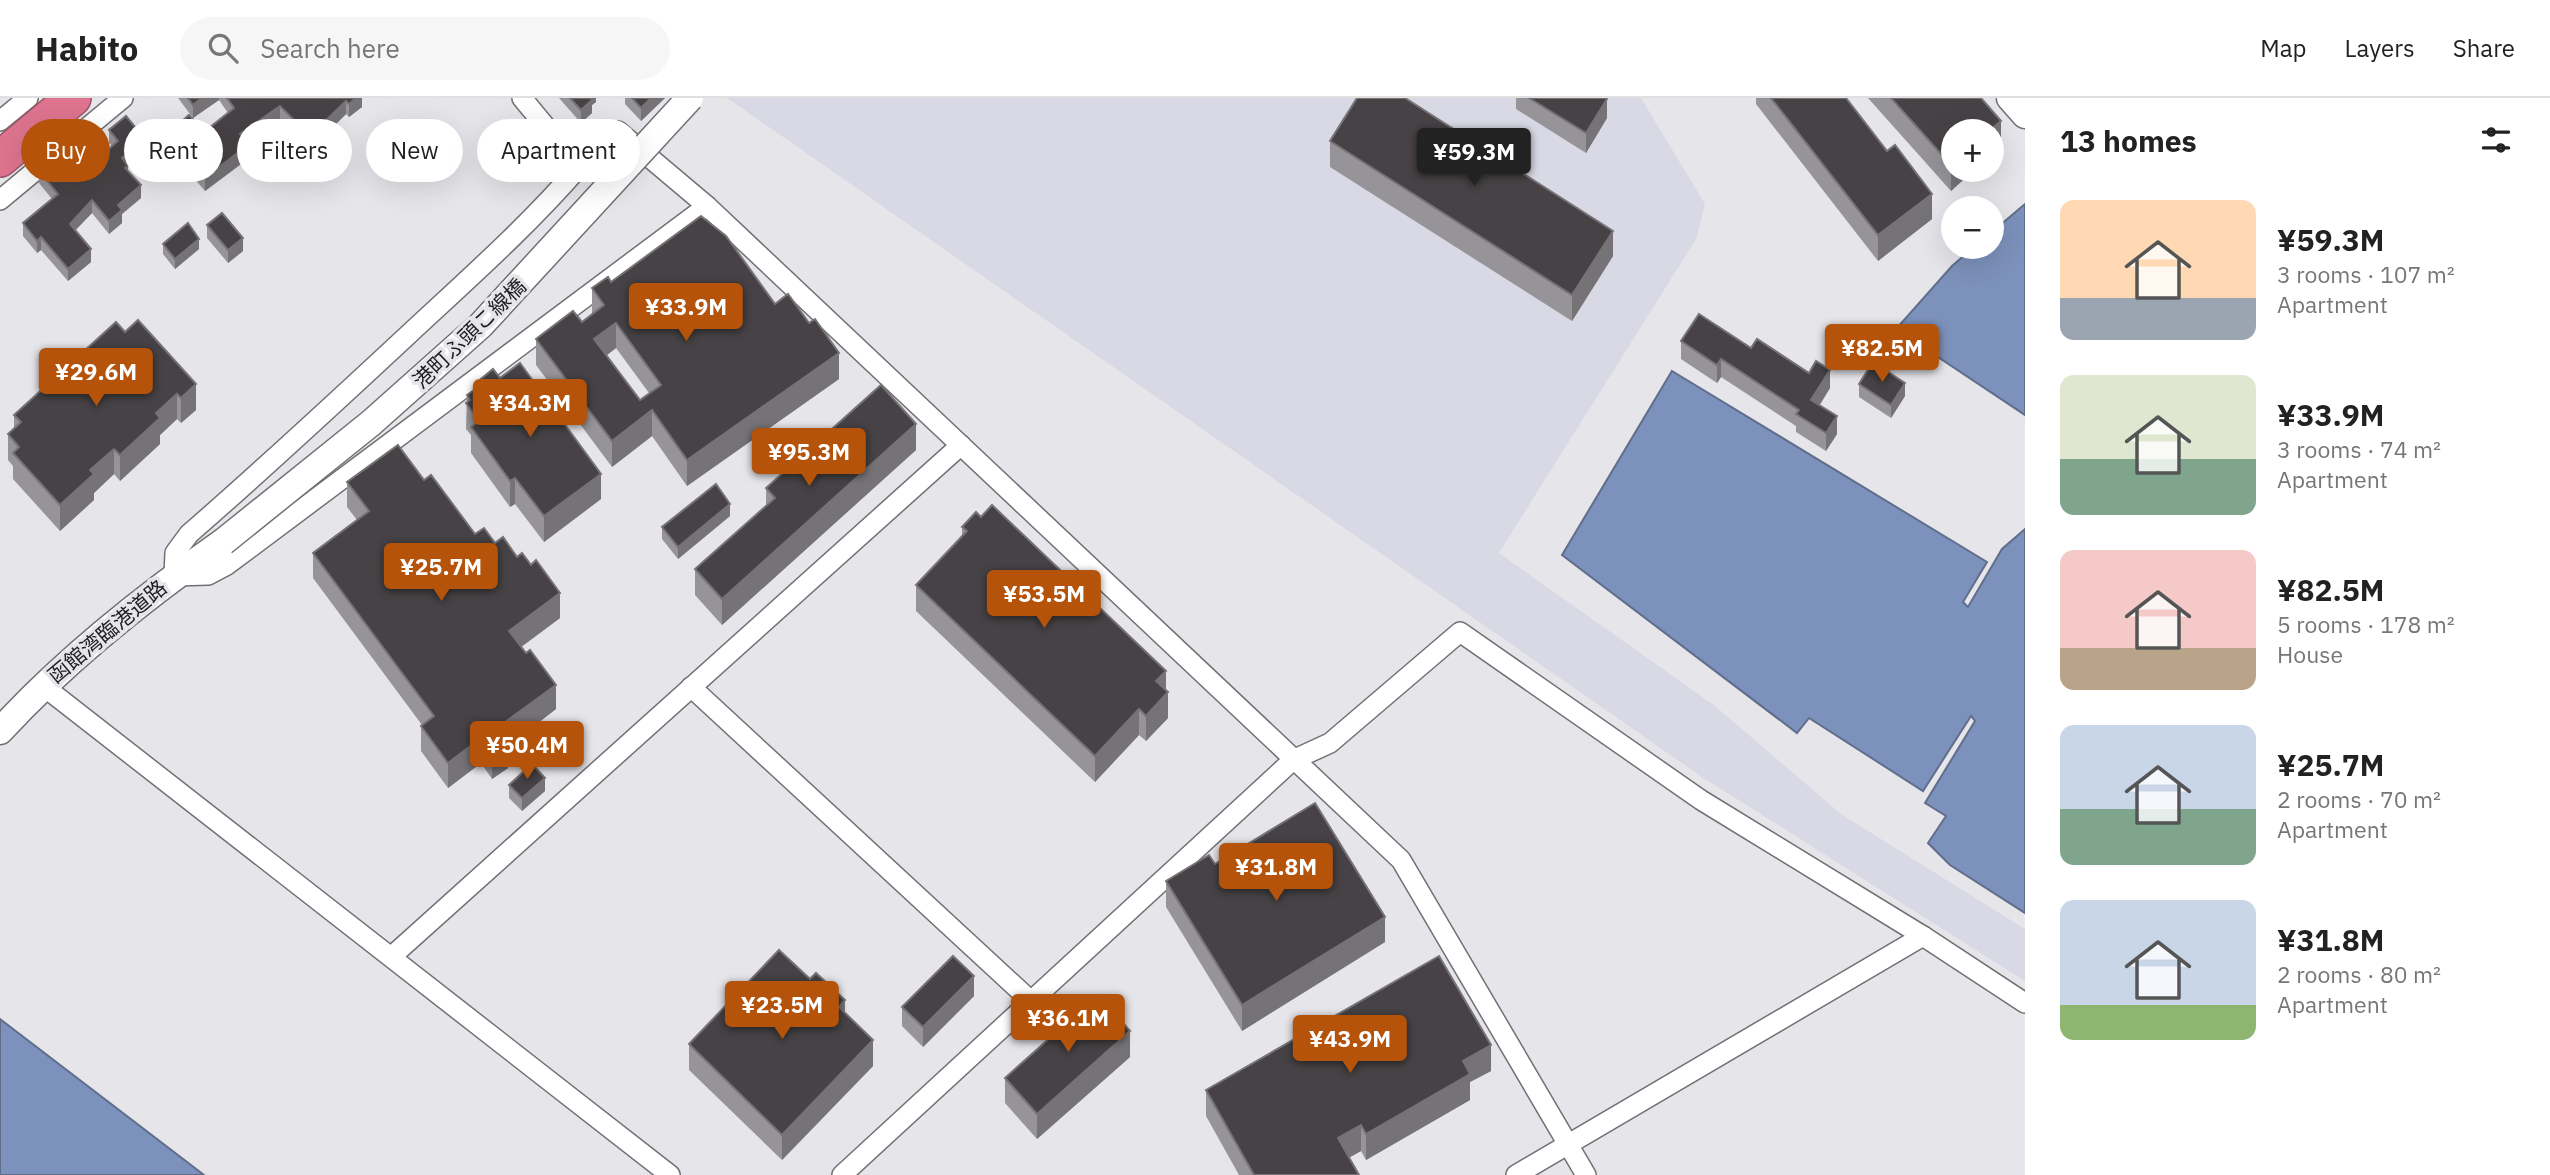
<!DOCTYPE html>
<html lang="en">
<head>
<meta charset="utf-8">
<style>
	:root { --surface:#fff; --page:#f6f6f6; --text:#222; --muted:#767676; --line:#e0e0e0; --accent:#b45309 }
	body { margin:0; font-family:"IBM Plex Sans","Noto Sans JP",sans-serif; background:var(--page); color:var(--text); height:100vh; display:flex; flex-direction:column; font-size:26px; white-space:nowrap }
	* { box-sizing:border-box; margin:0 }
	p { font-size:23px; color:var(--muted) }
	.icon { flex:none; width:38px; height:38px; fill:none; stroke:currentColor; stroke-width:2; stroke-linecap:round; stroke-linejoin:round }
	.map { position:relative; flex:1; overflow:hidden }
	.details { display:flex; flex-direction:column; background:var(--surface); width:525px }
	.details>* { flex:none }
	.hud { position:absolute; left:21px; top:21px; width:665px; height:63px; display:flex; gap:14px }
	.fabs { position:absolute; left:1941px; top:21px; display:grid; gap:14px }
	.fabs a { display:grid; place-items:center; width:63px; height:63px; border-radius:50%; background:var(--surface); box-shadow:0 7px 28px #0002; font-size:35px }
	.price { position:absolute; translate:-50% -60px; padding:0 16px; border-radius:7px; background:var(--accent); color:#fff; font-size:23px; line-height:46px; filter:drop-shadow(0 2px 4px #0008) }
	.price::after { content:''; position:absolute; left:50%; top:42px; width:21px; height:16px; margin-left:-10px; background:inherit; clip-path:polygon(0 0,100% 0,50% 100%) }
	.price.active { background:#222; color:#fff }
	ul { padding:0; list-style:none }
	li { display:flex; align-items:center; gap:21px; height:175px; padding:0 35px }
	li span { display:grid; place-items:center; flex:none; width:196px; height:140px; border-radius:14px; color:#555 }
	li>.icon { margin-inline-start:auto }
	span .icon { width:84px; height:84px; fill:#fffc; stroke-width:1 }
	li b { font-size:30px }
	h2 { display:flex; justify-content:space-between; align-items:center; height:84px; padding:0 35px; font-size:30px }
	.tag { padding:0 24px; border-radius:32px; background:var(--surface); box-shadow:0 7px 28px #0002; font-size:24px; line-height:63px }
	.tag.active { background:var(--accent); color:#fff }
	header { display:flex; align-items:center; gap:42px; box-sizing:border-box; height:98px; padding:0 35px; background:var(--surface); border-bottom:2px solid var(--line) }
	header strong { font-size:33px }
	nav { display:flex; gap:38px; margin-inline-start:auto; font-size:24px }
	.search { width:490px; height:63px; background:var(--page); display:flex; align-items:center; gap:18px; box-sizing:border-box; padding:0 24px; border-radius:38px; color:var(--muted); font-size:26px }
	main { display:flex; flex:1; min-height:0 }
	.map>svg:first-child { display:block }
	.built { fill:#d9d9e5 }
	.water { fill:#7c91bb; stroke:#606e8c; stroke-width:2 }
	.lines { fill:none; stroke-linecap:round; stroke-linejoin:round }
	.street-casing { stroke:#717175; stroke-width:22 }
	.secondary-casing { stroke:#717175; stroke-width:29 }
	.highway-casing { stroke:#9b5668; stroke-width:38 }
	.street { stroke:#fff; stroke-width:19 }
	.secondary { stroke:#fff; stroke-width:26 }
	.highway { stroke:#de748f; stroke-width:35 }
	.secondary-bridge-casing { stroke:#717175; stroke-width:29; stroke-linecap:butt }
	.secondary-bridge { stroke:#fff; stroke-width:26 }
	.wall { fill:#969498; fill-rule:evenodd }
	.shaded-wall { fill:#767376 }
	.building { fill:#464245; stroke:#767376; stroke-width:2; fill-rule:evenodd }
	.labels { text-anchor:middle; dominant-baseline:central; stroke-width:7; stroke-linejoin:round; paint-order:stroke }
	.street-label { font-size:21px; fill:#1e1e1f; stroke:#e5e5ea }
</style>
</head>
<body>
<header>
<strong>Habito</strong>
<div class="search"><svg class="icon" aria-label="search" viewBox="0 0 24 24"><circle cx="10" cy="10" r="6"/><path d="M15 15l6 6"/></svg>Search here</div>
<nav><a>Map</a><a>Layers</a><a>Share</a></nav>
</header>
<main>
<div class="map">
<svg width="2025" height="1077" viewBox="0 0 2025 1077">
	<rect width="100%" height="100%" fill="#e5e5ea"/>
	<polygon class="built" points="727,0 1641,0 1705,106 1696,141 1499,455 1715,608 1841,716 2025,831 2025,883 1702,679"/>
	<g class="water">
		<polygon points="2025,106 2025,317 1896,231 1952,168 1974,149 1992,149 1992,134"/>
		<polygon points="1672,273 1987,464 1963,504 1968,509 2002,451 2025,431 2025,815 1950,767 1928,745 1946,718 1925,705 1975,623 1971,618 1923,693 1809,620 1797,635 1562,457"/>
		<polygon points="0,921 204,1077 0,1077"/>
	</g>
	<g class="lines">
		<g class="street-casing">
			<g id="street">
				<polyline points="522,0 579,69 618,33 707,108 1401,762 1586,1077"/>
				<polyline points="0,23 28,0"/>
				<path d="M579,69C527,129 467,182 409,236C336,304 264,371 189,436L175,455L174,478L208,477L227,467L707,108"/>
				<polyline points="0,102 123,0"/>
				<polyline points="42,587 670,1077"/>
				<polyline points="691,589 1033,905"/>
				<polyline points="391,859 961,347"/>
				<polyline points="842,1077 1293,662 1330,645 1460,534 1701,702 1923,838 2025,905"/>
				<polyline points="1516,1077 1923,838"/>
			</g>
		</g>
		<g class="secondary-casing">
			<g id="secondary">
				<polyline points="2010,0 2025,17"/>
				<path d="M0,633C66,561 143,500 223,444"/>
			</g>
		</g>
		<g class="highway-casing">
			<polyline id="highway" points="0,61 73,0"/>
		</g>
		<use href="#street" class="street"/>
		<use href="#secondary" class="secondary"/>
		<use href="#highway" class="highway"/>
		<g class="secondary-bridge-casing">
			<polyline id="secondary-bridge" points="223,444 371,325 481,227 690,0"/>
		</g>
		<use href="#secondary-bridge" class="secondary-bridge"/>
	</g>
	<g class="wall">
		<polygon points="178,0 362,0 362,9 349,19 346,16 310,52 280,22 247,45 249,60 205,93 167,49 167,36 204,34 228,15 219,2 193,20"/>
		<polygon points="559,0 596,0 596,4 592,7 592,15 581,25"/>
		<polygon points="625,0 665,0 641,23 625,6"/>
		<polygon points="1516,0 1606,0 1607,20 1586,55 1516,11"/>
		<polygon points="1756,0 1846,0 1932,121 1878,163 1756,6"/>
		<polygon points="1868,0 1981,0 2001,48 1992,56 1992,33 1953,72 1974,72 1951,93"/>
		<polygon points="109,32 145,54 128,68 128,73 141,100 122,116 122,125 109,136 92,115 75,132 91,164 68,183 41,152 37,155 23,138 23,125 52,101 39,85 39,73 64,76 88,69 112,48 109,45"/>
		<polygon points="1330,43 1613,158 1572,223 1330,69"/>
		<polygon points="207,127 243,153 228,165 207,140"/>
		<polygon points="163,146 199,151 175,171 163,156"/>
		<path d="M611,184L775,206L839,281L687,388L652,338L612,369L536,267V241L582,224L592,216V190ZM616,250L649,295L640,302L607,257Z"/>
		<polygon points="125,234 196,312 181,325 177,321 160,337 160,346 120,383 114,376 94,395 94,402 60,433 13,381 13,368 8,362 8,336 14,330 14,317"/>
		<polygon points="1681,243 1751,250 1830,290 1820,307 1837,336 1826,353 1796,334 1796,328 1721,279 1717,285 1681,261"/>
		<polygon points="481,281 601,401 544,444 515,406 510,409 471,355 471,337 466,331 467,297 481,287"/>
		<polygon points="1859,286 1905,298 1891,320 1859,299"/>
		<polygon points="916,352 722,527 695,497 695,471 766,407 766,390"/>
		<polygon points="424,382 475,436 495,445 560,520 521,549 556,611 508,648 508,670 492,681 481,665 448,690 421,653 421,628 422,627 313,480 313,455 357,422 347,409 347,384"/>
		<polygon points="730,418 678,461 662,441 662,429"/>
		<polygon points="962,429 1166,593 1168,620 1146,643 1139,637 1095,684 916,513 916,487 962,438"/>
		<polygon points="509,687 545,693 522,713 509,700"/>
		<polygon points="1166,783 1385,844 1242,933 1166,809"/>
		<polygon points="974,898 923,949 902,928 902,909"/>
		<polygon points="845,915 873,968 782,1062 689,972 689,946"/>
		<polygon points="1130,959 1037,1041 1005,1005 1005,980"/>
		<polygon points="1491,973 1470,984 1470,1002 1366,1062 1361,1053 1349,1059 1359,1077 1239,1077 1206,1018 1206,992"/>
	</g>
	<g class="shaded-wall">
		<polygon points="202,0 219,0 219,2 193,20 193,7"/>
		<polygon points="356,0 362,0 362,9 349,19 349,6"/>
		<polygon points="589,0 596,0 596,4 592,7 592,15 581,25 581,12"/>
		<polygon points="651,0 665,0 641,23 641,10"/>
		<polygon points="1607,1 1607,20 1586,55 1586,35"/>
		<polygon points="346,3 346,16 310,52 310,38"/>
		<polygon points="280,8 280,22 240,50 240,36"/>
		<polygon points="2001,23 2001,48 1992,56 1992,33 1989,33"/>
		<polygon points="145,41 145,54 128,68 128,80 122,60"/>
		<polygon points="249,46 249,60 205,93 205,80"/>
		<polygon points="1953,65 1953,72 1974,72 1951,93 1951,67"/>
		<polygon points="141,87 141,100 122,116 122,125 109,136 109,123 118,107"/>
		<polygon points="1932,96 1932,121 1878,163 1878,137"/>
		<polygon points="92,102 92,115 70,138 70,126"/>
		<polygon points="1613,133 1613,158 1572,223 1572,197"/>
		<polygon points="41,139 41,152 37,155 37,143"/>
		<polygon points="243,140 243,153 228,165 228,152"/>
		<polygon points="199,141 199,151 175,171 175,161"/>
		<polygon points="91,151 91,164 68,183 68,171"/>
		<polygon points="616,225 616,250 594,267 594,241"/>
		<polygon points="839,255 839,281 687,388 687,362"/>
		<polygon points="1721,261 1721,279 1717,285 1717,267"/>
		<polygon points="1830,272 1830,290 1811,320 1811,302"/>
		<polygon points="1905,285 1905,298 1891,320 1891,307"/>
		<polygon points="196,286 196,312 181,325 181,300"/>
		<polygon points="177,296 177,321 160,337 160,346 120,383 120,357 156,315"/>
		<polygon points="652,312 652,338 612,369 612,343"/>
		<polygon points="1837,318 1837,336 1826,353 1826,335"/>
		<polygon points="916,326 916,352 722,527 722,501"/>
		<polygon points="114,351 114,376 94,395 94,402 60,433 60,407 90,372"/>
		<polygon points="601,376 601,401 544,444 544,418"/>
		<polygon points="515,380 515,406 510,409 510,383"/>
		<polygon points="730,406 730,418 678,461 678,449"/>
		<polygon points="560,495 560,520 509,558 509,533"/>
		<polygon points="1166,573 1166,596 1168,594 1168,620 1146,643 1146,618 1156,583"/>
		<polygon points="556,587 556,611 508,648 508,670 492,681 492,656 497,630"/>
		<polygon points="1139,611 1139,637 1095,684 1095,658"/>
		<polygon points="481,640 481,665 448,690 448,665"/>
		<polygon points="545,680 545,693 522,713 522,700"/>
		<polygon points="1385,819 1385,844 1242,933 1242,907"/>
		<polygon points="974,878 974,898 923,949 923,929"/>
		<polygon points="845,902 845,928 839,909"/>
		<polygon points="1130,933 1130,959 1037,1041 1037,1016"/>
		<polygon points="873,942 873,968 782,1062 782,1037"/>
		<polygon points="1491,947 1491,973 1470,984 1470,1002 1366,1062 1366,1036 1463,963"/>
		<polygon points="1361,1027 1361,1053 1338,1066 1338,1040"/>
	</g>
	<g class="building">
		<polygon points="188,0 202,0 193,7"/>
		<polygon points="227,0 356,0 349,6 346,3 310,38 280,8 240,36 249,46 205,80 167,36 189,17 204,34 234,10"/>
		<polygon points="570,0 591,0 592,2 581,12"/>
		<polygon points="632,0 651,0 641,10"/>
		<polygon points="1357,0 1405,0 1613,133 1572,197 1330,43"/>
		<polygon points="1529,0 1606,0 1607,1 1586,35"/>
		<polygon points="1771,0 1846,0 1887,53 1895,47 1932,96 1878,137"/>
		<polygon points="1891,0 1981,0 2001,23 1989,33 1953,33 1953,65 1951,67"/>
		<polygon points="126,18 145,41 122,60 128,68 125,70 141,87 118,107 122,112 109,123 92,102 70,126 91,151 68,171 41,139 37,143 23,125 58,96 39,73 52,62 64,76 81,61 88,69 118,43 109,32"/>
		<polygon points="222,115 243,140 228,152 207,127"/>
		<path d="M701,118L726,138L775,206L788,196L809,225L815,221L839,255L687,362L652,312L612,343L536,241L573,213L582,224L604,207L592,190L608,179L611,184ZM616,225L661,287L640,302L594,241Z"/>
		<polygon points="188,125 199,141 175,161 163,146"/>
		<polygon points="1699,216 1751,250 1757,241 1809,275 1816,263 1830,272 1811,302 1837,318 1826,335 1796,316 1799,312 1721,261 1717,267 1681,243"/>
		<polygon points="138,222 196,286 181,300 177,296 156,315 160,320 120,357 114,351 90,372 94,376 60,407 13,355 19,349 8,336 21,324 14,317 116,224 125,234"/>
		<polygon points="1873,264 1905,285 1891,307 1859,286"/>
		<polygon points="520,265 601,376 544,418 515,380 510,383 471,329 479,323 466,305 470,302 467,297 484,285 481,281 493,271 500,280"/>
		<polygon points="881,287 916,326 722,501 695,471 775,400 766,390"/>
		<polygon points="398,347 424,382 431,377 475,436 484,430 495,445 503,439 517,459 522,455 531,467 536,462 560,495 509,533 526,555 530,552 556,587 497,630 508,645 492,656 481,640 448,665 421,628 434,618 313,455 369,413 347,384"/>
		<polygon points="716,386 730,406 678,449 662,429"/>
		<polygon points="992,407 1166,573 1156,583 1168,594 1146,618 1139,611 1095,658 916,487 967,433 962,429 976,414 981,419"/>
		<polygon points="532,666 545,680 522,700 509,687"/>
		<polygon points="1315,705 1385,819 1242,907 1166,783 1209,757 1215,766"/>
		<polygon points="779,852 810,881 816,875 845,902 839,909 873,942 782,1037 689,946"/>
		<polygon points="953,858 974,878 923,929 902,909"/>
		<polygon points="1439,858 1491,947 1463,963 1470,976 1366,1036 1361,1027 1338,1040 1359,1077 1254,1077 1206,992"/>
		<polygon points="1098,897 1130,933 1037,1016 1005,980"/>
	</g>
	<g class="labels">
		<g class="street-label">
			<text transform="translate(469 235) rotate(-44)">港町ふ頭こ線橋</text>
			<text transform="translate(107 533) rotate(-40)">函館湾臨港道路</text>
		</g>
	</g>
</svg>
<div class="fabs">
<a>+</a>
<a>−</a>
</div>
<b class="price active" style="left:1474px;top:90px">¥59.3M</b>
<b class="price" style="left:686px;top:245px">¥33.9M</b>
<b class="price" style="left:1882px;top:286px">¥82.5M</b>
<b class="price" style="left:96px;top:310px">¥29.6M</b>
<b class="price" style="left:530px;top:341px">¥34.3M</b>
<b class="price" style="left:809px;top:390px">¥95.3M</b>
<b class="price" style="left:441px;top:505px">¥25.7M</b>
<b class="price" style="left:1044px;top:532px">¥53.5M</b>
<b class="price" style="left:527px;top:683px">¥50.4M</b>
<b class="price" style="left:1276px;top:805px">¥31.8M</b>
<b class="price" style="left:782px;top:943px">¥23.5M</b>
<b class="price" style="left:1068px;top:956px">¥36.1M</b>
<b class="price" style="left:1350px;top:977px">¥43.9M</b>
<div class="hud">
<a class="tag active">Buy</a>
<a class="tag">Rent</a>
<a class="tag">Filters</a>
<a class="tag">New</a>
<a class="tag">Apartment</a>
</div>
</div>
<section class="details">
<h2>13 homes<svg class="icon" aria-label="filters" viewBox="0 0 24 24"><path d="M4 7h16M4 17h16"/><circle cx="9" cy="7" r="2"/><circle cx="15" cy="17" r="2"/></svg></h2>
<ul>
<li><span style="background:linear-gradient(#ffd9b3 70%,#9aa5b1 0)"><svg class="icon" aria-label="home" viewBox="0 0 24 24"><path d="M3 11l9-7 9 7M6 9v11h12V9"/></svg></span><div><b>¥59.3M</b><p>3 rooms · 107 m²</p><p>Apartment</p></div></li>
<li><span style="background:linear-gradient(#dfe7d0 60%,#7fa58c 0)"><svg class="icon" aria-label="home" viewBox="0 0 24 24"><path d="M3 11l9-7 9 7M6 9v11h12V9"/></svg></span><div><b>¥33.9M</b><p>3 rooms · 74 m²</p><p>Apartment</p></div></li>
<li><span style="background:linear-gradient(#f6c9c9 70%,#b9a48a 0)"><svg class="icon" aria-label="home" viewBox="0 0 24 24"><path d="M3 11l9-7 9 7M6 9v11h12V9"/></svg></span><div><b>¥82.5M</b><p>5 rooms · 178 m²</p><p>House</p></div></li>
<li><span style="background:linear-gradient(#c9d6e8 60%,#7fa58c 0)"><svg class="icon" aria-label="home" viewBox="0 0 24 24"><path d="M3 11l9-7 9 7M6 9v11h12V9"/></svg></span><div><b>¥25.7M</b><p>2 rooms · 70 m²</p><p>Apartment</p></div></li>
<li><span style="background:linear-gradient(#c9d6e8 75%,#8fb573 0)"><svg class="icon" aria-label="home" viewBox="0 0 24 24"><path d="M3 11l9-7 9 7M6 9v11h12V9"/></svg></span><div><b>¥31.8M</b><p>2 rooms · 80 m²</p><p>Apartment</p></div></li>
</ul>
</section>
</main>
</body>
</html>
